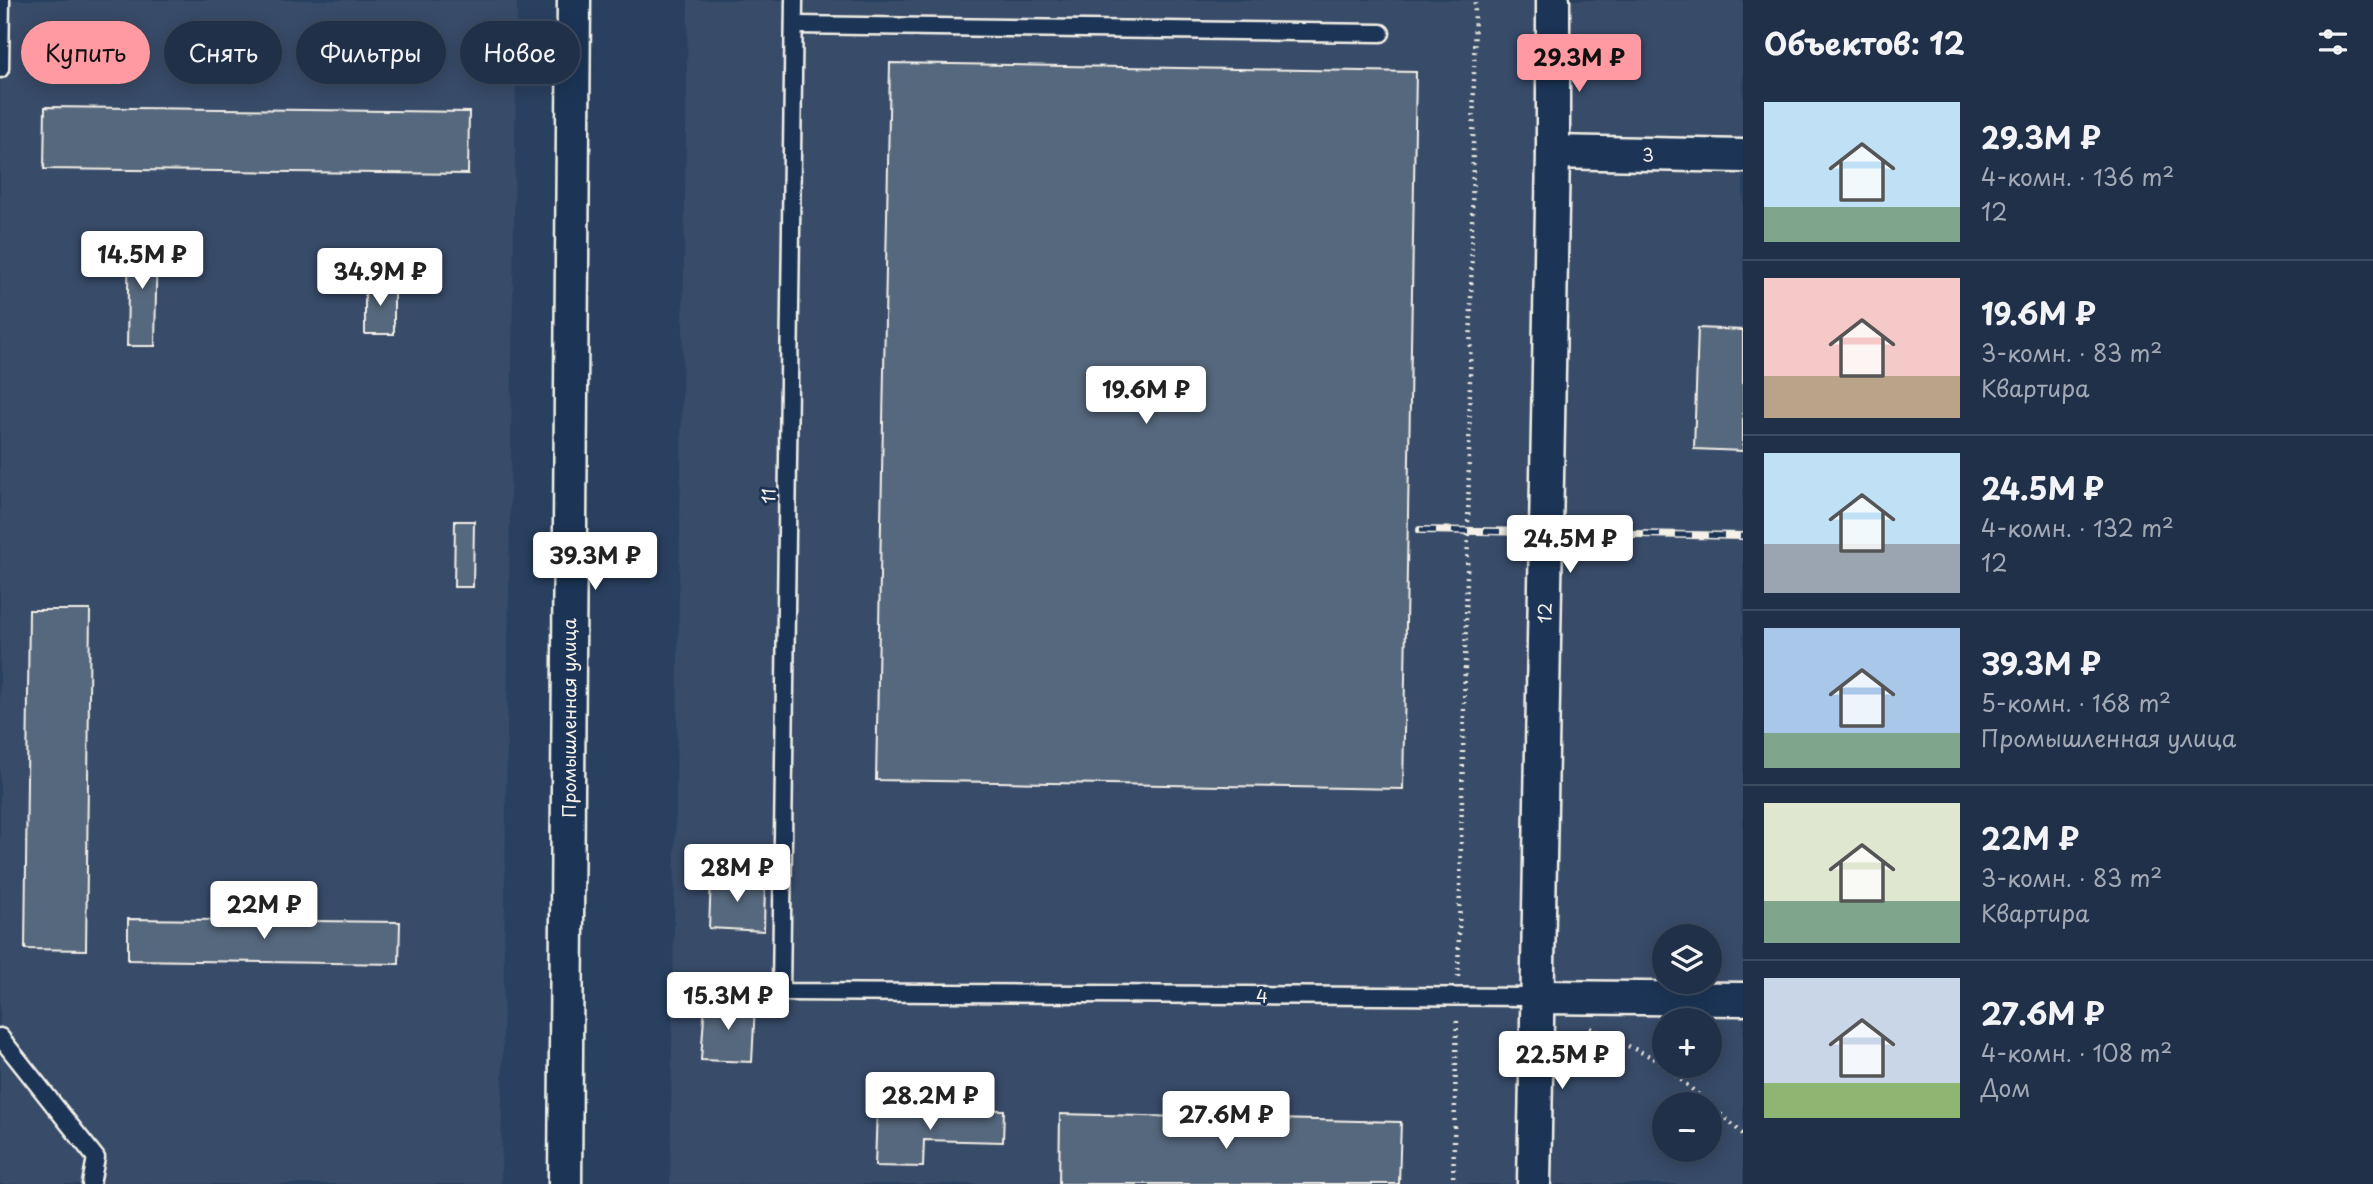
<!DOCTYPE html>
<html lang="ru">
<head>
<meta charset="utf-8">
<style>
	:root { --surface:#203048; --page:#2d3c52; --text:#f1f3f6; --muted:#a2a9b4; --line:#3d4b60; --accent:#ff9aa2 }
	body { margin:0; font-family:"Playpen Sans",sans-serif; background:var(--page); color:var(--text); height:100vh; display:flex; flex-direction:column; font-size:26px; white-space:nowrap }
	* { box-sizing:border-box; margin:0 }
	p { font-size:23px; color:var(--muted) }
	.icon { flex:none; width:38px; height:38px; fill:none; stroke:currentColor; stroke-width:2; stroke-linecap:round; stroke-linejoin:round }
	.map { position:relative; flex:1; overflow:hidden }
	.drawer { display:flex; flex-direction:column; background:var(--surface); width:630px }
	.drawer>* { flex:none }
	.banner { position:absolute; left:21px; top:21px; width:665px; height:63px; display:flex; gap:14px }
	.tools { position:absolute; left:1652px; top:924px; display:grid; gap:14px }
	.tools a { display:grid; place-items:center; width:70px; height:70px; border-radius:50%; background:var(--surface); box-shadow:0 4px 18px #0003,0 0 0 2px var(--line); font-size:35px }
	.price { position:absolute; translate:-50% -60px; padding:0 16px; border-radius:7px; background:#fff; color:#222; font-size:23px; line-height:46px; filter:drop-shadow(0 2px 4px #0008) }
	.price::after { content:''; position:absolute; left:50%; top:42px; width:21px; height:16px; margin-left:-10px; background:inherit; clip-path:polygon(0 0,100% 0,50% 100%) }
	.price.on { background:var(--accent); color:#111 }
	ul { padding:0; list-style:none }
	li { display:flex; align-items:center; gap:21px; height:175px; padding:0 21px }
	li+li { border-top:2px solid var(--line) }
	li span { display:grid; place-items:center; flex:none; width:196px; height:140px; border-radius:0px; color:#555 }
	li>.icon { margin-inline-start:auto }
	span .icon { width:84px; height:84px; fill:#fffc; stroke-width:1 }
	li b { font-size:30px }
	h2 { display:flex; justify-content:space-between; align-items:center; height:84px; padding:0 21px; font-size:30px }
	.pill { padding:0 24px; border-radius:32px; background:var(--surface); box-shadow:0 4px 18px #0003,0 0 0 2px var(--line); font-size:24px; line-height:63px }
	.pill.on { background:var(--accent); color:#111 }
	main { display:flex; flex:1; min-height:0 }
	.map>svg:first-child { display:block }
	.built { fill:#374c69; fill-rule:evenodd }
	.building { fill:#56677d; stroke:#f4f1e8; stroke-width:2 }
	.lines { fill:none; stroke-linecap:round; stroke-linejoin:round }
	.service-casing { stroke:#f4f1e8; stroke-width:21 }
	.minor-casing { stroke:#f4f1e8; stroke-width:37 }
	.path { stroke:#f4f1e8; stroke-width:4.5; stroke-dasharray:2 5; stroke-linecap:butt }
	.service { stroke:#1d3557; stroke-width:16 }
	.minor { stroke:#1d3557; stroke-width:32 }
	.rail-casing { stroke:#f4f1e8; stroke-width:8 }
	.rail { stroke:#1d3557; stroke-width:5; stroke-dasharray:16; stroke-linecap:butt }
	.labels { text-anchor:middle; dominant-baseline:central; stroke-width:6; stroke-linejoin:round; paint-order:stroke }
	.street-label { font-size:18px; fill:#f4f1e8; stroke:#1d3557 }
</style>
</head>
<body>
<main>
<div class="map">
<svg width="1743" height="1184" viewBox="0 0 1743 1184">
	<rect width="100%" height="100%" fill="#2a4060"/>
	<filter id="ink" filterUnits="userSpaceOnUse"><feTurbulence type="fractalNoise" baseFrequency=".0143" numOctaves="2"/><feDisplacementMap in="SourceGraphic" scale="14" xChannelSelector="R" yChannelSelector="G"/><feConvolveMatrix kernelMatrix="1 2 1 2 8 2 1 2 1" color-interpolation-filters="sRGB"/></filter>
	<g filter="url(#ink)">
		<g class="built">
			<polygon points="0,0 517,0 501,1184 0,1184"/>
			<path d="M688,0H1743V1184H670ZM1664,936H1710V982H1664ZM1664,1020H1710V1066H1664ZM1664,1104H1710V1150H1664Z"/>
		</g>
		<g class="building">
			<polygon points="890,63 1416,72 1403,789 876,780"/>
			<polygon points="45,107 469,112 468,174 44,169"/>
			<polygon points="129,235 157,236 155,346 127,346"/>
			<rect x="365" y="283" width="29" height="51"/>
			<polygon points="1698,328 1743,330 1743,451 1694,449"/>
			<polygon points="455,521 474,521 473,587 454,587"/>
			<polygon points="29,610 90,610 86,950 25,949"/>
			<polygon points="711,878 765,880 764,931 709,928"/>
			<polygon points="128,919 400,922 399,964 128,960"/>
			<polygon points="705,1002 755,1005 752,1062 701,1060"/>
			<polygon points="877,1108 1004,1110 1003,1142 924,1140 923,1167 875,1166"/>
			<polygon points="1060,1114 1401,1122 1399,1184 1059,1184"/>
		</g>
		<g class="lines">
			<g class="service-casing">
				<g id="service">
					<polyline points="794,0 781,992 1538,997"/>
					<polyline points="794,25 1381,33"/>
					<polyline points="0,69 1,0"/>
					<polyline points="0,1037 96,1158 91,1184"/>
				</g>
			</g>
			<g class="minor-casing">
				<g id="minor">
					<polyline points="1553,152 1743,156"/>
					<polyline points="1538,997 1743,999"/>
					<polyline points="565,1184 574,0"/>
					<polyline points="1534,1184 1553,152 1553,0"/>
				</g>
			</g>
			<g class="path">
				<polyline points="1458,977 1468,531 1475,0"/>
				<polyline points="1590,1028 1658,1060 1664,1065"/>
				<polyline points="1665,1066 1709,1104"/>
				<polyline points="1710,1105 1743,1134"/>
				<polyline points="1453,1184 1457,1017"/>
			</g>
			<use href="#service" class="service"/>
			<use href="#minor" class="minor"/>
			<g class="rail-casing">
				<polyline id="rail" points="1420,530 1743,536"/>
			</g>
			<use href="#rail" class="rail"/>
		</g>
	</g>
	<g class="labels">
		<g class="street-label">
			<text transform="translate(1648 154) rotate(1)">3</text>
			<text transform="translate(768 496) rotate(-89)">11</text>
			<text transform="translate(1544 613) rotate(-89)">12</text>
			<text transform="translate(568 718) rotate(-90)">Промышленная улица</text>
			<text x="1262" y="995">4</text>
		</g>
	</g>
</svg>
<div class="tools">
<a><svg class="icon" aria-label="layers" viewBox="0 0 24 24"><path d="M12 4l9 5-9 5-9-5zM3 14l9 5 9-5"/></svg></a>
<a>+</a>
<a>−</a>
</div>
<b class="price on" style="left:1579px;top:94px">29.3M ₽</b>
<b class="price" style="left:142px;top:291px">14.5M ₽</b>
<b class="price" style="left:380px;top:308px">34.9M ₽</b>
<b class="price" style="left:1146px;top:426px">19.6M ₽</b>
<b class="price" style="left:1570px;top:575px">24.5M ₽</b>
<b class="price" style="left:595px;top:592px">39.3M ₽</b>
<b class="price" style="left:737px;top:904px">28M ₽</b>
<b class="price" style="left:264px;top:941px">22M ₽</b>
<b class="price" style="left:728px;top:1032px">15.3M ₽</b>
<b class="price" style="left:1562px;top:1091px">22.5M ₽</b>
<b class="price" style="left:930px;top:1132px">28.2M ₽</b>
<b class="price" style="left:1226px;top:1151px">27.6M ₽</b>
<div class="banner">
<a class="pill on">Купить</a>
<a class="pill">Снять</a>
<a class="pill">Фильтры</a>
<a class="pill">Новое</a>
</div>
</div>
<section class="drawer">
<h2>Объектов: 12<svg class="icon" aria-label="filters" viewBox="0 0 24 24"><path d="M4 7h16M4 17h16"/><circle cx="9" cy="7" r="2"/><circle cx="15" cy="17" r="2"/></svg></h2>
<ul>
<li><span style="background:linear-gradient(#bfe0f5 75%,#7fa58c 0)"><svg class="icon" aria-label="home" viewBox="0 0 24 24"><path d="M3 11l9-7 9 7M6 9v11h12V9"/></svg></span><div><b>29.3M ₽</b><p>4-комн. · 136 m²</p><p>12</p></div></li>
<li><span style="background:linear-gradient(#f6c9c9 70%,#b9a48a 0)"><svg class="icon" aria-label="home" viewBox="0 0 24 24"><path d="M3 11l9-7 9 7M6 9v11h12V9"/></svg></span><div><b>19.6M ₽</b><p>3-комн. · 83 m²</p><p>Квартира</p></div></li>
<li><span style="background:linear-gradient(#bfe0f5 65%,#9aa5b1 0)"><svg class="icon" aria-label="home" viewBox="0 0 24 24"><path d="M3 11l9-7 9 7M6 9v11h12V9"/></svg></span><div><b>24.5M ₽</b><p>4-комн. · 132 m²</p><p>12</p></div></li>
<li><span style="background:linear-gradient(#a9c7e8 75%,#7fa58c 0)"><svg class="icon" aria-label="home" viewBox="0 0 24 24"><path d="M3 11l9-7 9 7M6 9v11h12V9"/></svg></span><div><b>39.3M ₽</b><p>5-комн. · 168 m²</p><p>Промышленная улица</p></div></li>
<li><span style="background:linear-gradient(#dfe7d0 70%,#7fa58c 0)"><svg class="icon" aria-label="home" viewBox="0 0 24 24"><path d="M3 11l9-7 9 7M6 9v11h12V9"/></svg></span><div><b>22M ₽</b><p>3-комн. · 83 m²</p><p>Квартира</p></div></li>
<li><span style="background:linear-gradient(#c9d6e8 75%,#8fb573 0)"><svg class="icon" aria-label="home" viewBox="0 0 24 24"><path d="M3 11l9-7 9 7M6 9v11h12V9"/></svg></span><div><b>27.6M ₽</b><p>4-комн. · 108 m²</p><p>Дом</p></div></li>
</ul>
</section>
</main>
</body>
</html>
